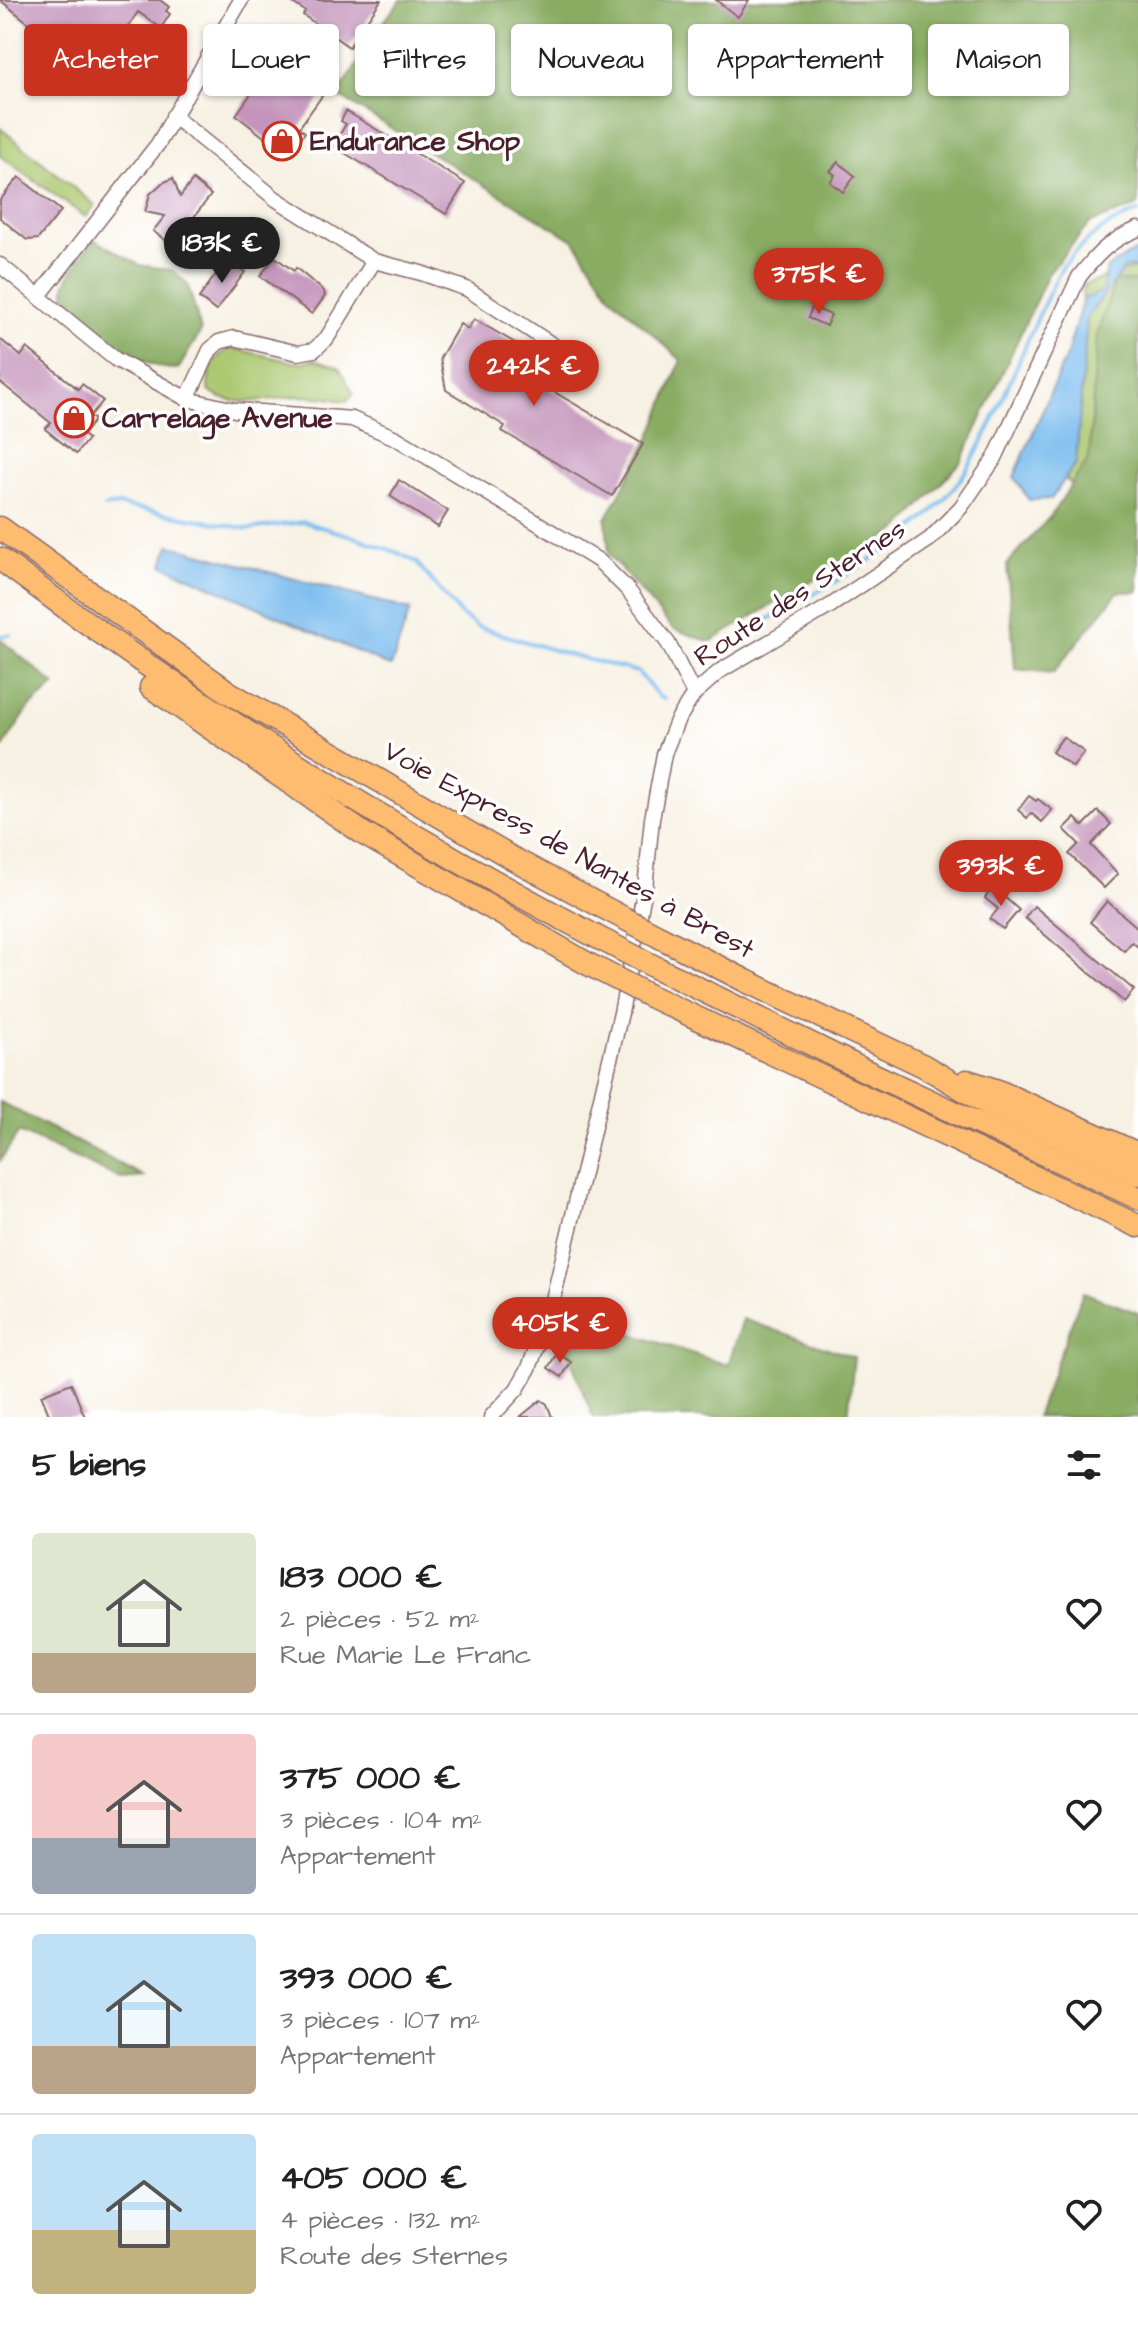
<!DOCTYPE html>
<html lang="fr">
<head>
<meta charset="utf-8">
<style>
	:root { --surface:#fff; --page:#f2f2f2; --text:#222; --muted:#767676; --line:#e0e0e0; --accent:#c8321e }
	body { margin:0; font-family:"Architects Daughter",sans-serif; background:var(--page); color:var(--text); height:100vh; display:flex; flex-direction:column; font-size:30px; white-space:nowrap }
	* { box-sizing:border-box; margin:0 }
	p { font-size:26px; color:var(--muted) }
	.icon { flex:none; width:44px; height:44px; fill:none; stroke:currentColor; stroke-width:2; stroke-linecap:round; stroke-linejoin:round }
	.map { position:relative; height:1417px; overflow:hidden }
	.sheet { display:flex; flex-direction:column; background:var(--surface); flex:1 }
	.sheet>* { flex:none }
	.hud { position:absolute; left:24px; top:24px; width:1090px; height:72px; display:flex; gap:16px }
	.price { position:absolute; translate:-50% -68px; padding:0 18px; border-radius:28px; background:var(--accent); color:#fff; font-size:26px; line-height:52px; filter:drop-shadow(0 2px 4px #0008) }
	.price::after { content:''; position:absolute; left:50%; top:48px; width:24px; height:18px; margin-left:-12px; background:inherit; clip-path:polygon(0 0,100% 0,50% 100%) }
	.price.selected { background:#222; color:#fff }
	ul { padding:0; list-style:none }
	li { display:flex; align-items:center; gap:24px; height:200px; padding:0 32px }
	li+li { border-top:2px solid var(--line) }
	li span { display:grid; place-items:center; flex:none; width:224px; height:160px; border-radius:8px; color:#555 }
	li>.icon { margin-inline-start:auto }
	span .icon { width:96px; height:96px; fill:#fffc; stroke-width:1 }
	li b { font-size:34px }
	h2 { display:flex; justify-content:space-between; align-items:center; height:96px; padding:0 32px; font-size:34px }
	.pill { padding:0 28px; border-radius:8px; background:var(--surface); box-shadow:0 2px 6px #0004; font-size:28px; line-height:72px }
	.pill.selected { background:var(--accent); color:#fff }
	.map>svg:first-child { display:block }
	.green { fill:#abc86f; stroke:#7a744d; stroke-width:2 }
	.forest { fill:#88ac62; stroke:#696646; stroke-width:2 }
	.water { fill:#79bbee; stroke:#626d8c; stroke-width:2 }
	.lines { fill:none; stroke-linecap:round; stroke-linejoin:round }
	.stream { stroke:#79bbee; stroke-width:4 }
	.building { fill:#c494bc }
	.minor-casing { stroke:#87686b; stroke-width:17 }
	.highway-casing { stroke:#87686b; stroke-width:25 }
	.minor { stroke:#fff; stroke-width:14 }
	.highway { stroke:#fdbc6f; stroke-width:22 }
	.highway-bridge-casing { stroke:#87686b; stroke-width:25; stroke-linecap:butt }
	.highway-bridge { stroke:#fdbc6f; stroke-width:22 }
	.labels { text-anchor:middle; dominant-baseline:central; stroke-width:7; stroke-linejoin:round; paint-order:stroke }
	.poi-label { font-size:28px; font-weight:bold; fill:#4a1f2b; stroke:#fff; text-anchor:start }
	.street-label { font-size:28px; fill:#4a1f2b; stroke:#fff }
</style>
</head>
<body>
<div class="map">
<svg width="1138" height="1417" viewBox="0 0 1138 1417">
	<rect width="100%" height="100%" fill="#fff"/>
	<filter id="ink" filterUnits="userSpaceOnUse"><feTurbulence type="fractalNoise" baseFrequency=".0125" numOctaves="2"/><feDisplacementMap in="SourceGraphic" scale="16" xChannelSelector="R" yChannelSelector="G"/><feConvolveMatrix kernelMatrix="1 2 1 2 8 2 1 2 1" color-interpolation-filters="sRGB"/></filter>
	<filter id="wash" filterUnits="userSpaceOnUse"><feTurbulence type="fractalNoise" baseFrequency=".006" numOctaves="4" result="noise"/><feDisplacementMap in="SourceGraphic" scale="32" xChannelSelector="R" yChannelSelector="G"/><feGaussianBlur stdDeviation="1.8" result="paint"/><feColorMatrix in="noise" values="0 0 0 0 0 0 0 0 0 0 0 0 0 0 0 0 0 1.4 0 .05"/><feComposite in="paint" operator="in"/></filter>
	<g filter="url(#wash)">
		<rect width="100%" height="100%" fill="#f7f1e3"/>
		<g class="green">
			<polygon points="0,128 95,205 86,217 0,156"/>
			<polygon points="1138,267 1138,553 1059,472 1072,427 1083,285"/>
			<path d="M231,348L299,363L315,359L339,367L354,394L346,401C332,399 316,396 301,396C274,397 230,411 208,390C208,371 213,356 231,348Z"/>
		</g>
		<g class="forest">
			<polygon points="401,0 1138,0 1138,206 1090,223 1048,274 962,461 898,530 710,642 673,629 609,555 606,519 651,436 681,360 611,296 575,241 337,95 363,56 366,44"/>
			<path d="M94,239L140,265L172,270L188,285L201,331L179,368C157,375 88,336 74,317C69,310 64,296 65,287C66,276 86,250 94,239Z"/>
			<polygon points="1115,281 1138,281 1138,592 1118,592 1053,673 1015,669 1007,564 1050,517 1089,458 1097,335"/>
			<polygon points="0,639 55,685 29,708 0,752"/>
			<polygon points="0,1102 145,1177 121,1179 19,1132 0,1161"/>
			<polygon points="1083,1292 1138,1313 1138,1417 1036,1417"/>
			<polygon points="551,1308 728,1365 743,1319 854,1357 848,1417 593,1417"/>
		</g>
		<g class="water">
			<polygon points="1138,251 1138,267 1125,268 1087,317 1076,463 1051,499 1029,500 1014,477 1067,354 1083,299 1102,292 1107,268 1127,255"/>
			<polygon points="169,545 410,610 391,667 163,565"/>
		</g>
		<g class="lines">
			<g class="stream">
				<polyline points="104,507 119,505 248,529 303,522 352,536 401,554 416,562 460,614 478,627 566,654 638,672 659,697 665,699"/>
				<path d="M741,635C818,589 927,542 972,461C1007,399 1028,330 1062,268C1083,241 1105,223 1138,212"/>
				<polyline points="0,636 10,635"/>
			</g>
		</g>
		<g id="blocks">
			<g class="building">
				<polygon points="0,0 160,0 169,7 166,11 170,14 161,28 138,12 100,68 91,62 88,67 56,45"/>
				<polygon points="288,0 381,0 349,47 303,15 305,11"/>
				<polygon points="716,0 749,0 738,17"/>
				<polygon points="270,49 327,89 299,128 305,132 288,156 236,115 262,78 253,72 257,67 252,63 261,51 266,54"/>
				<polygon points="346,111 465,183 446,214 333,146 346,124 341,121"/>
				<polygon points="838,162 855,176 843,192 830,182 835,175 830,171"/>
				<polygon points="19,177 61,211 38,239 27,240 0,218 0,200"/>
				<polygon points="173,178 180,197 193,180 211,195 172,245 153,231 165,216 145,212 150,194 162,183"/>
				<polygon points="275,257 294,271 296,268 324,291 325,296 312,314 260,276"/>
				<polygon points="227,259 245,272 216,311 199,298"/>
				<polygon points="812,307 831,315 826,326 808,318"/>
				<polygon points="474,319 529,351 530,358 522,373 643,444 612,496 502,431 505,426 446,390 440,358 460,324 468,329"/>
				<polygon points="0,339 21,356 27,348 78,389 82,384 103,401 90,416 95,420 83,435 88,439 76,454 45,429 51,423 0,382"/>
				<polygon points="399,480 448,511 438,527 390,496"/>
				<polygon points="1063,737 1084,752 1073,767 1052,752"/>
				<polygon points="1029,796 1036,801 1038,799 1052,810 1042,822 1031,813 1027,818 1018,810"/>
				<polygon points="1098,811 1111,824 1091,845 1118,874 1104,888 1069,854 1079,844 1064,829 1075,818 1083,826"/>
				<polygon points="993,887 1019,910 1003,929 990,919 998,909 985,898"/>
				<polygon points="1107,901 1138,928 1138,947 1132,942 1124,951 1090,922"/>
				<polygon points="1034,906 1134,990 1124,1002 1025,918"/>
				<polygon points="557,1353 571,1362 562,1377 548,1368"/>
				<polygon points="71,1383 85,1417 50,1417 41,1395"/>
				<polygon points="541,1400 547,1404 552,1417 520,1417"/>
			</g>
		</g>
	</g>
	<g filter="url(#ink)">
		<use href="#blocks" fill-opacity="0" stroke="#87686b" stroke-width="2"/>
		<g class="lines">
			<g class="minor-casing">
				<g id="minor">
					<polyline points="173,116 276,199 374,261 421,273 467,289 562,351"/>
					<polyline points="0,265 115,359 187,399 235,410 352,419 396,438 539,524 599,561 628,590 668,643 694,694"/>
					<polyline points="39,296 158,144 241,0"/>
					<polyline points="187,399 210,350 219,342 234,338 298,353 314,350 327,338 374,261"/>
					<path d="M491,1417L517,1389L529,1368L551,1308L621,1013L645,888L652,819L664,754L677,721L694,694L720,671L830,606L930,539L961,507L995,458L1079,277C1097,254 1110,240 1138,229"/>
				</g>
			</g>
			<g class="highway-casing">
				<g id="highway">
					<polyline points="0,528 228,692 510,857 599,905"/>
					<path d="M0,559C188,701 385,825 593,935"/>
					<polyline points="151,687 364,834 586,963"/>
					<polyline points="660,937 746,981 924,1066 990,1105 1138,1174"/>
					<polyline points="657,968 866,1071 1138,1198"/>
					<polyline points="648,995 1138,1226"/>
					<polyline points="967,1081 998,1091 1138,1154"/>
				</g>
			</g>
			<use href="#minor" class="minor"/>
			<use href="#highway" class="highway"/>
			<g class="highway-bridge-casing">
				<g id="highway-bridge">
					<polyline points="599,905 660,937"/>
					<polyline points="593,935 657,968"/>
					<polyline points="586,963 648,995"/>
				</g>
			</g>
			<use href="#highway-bridge" class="highway-bridge"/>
		</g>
	</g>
	<defs>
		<g id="shop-ring" transform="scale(2)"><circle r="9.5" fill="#fff" stroke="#c8321e" stroke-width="1.5"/><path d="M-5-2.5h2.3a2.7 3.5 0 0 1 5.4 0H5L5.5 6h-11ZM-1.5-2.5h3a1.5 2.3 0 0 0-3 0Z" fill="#c8321e"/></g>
	</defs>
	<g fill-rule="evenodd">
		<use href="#shop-ring" x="282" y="141"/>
		<use href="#shop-ring" x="74" y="418"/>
	</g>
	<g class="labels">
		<g class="poi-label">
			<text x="310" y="141">Endurance Shop</text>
			<text x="102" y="418">Carrelage Avenue</text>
		</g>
		<g class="street-label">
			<text transform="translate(800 593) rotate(-33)">Route des Sternes</text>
			<text transform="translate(569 850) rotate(29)">Voie Express de Nantes à Brest</text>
		</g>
	</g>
</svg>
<b class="price selected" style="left:222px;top:285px">183K €</b>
<b class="price" style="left:819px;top:316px">375K €</b>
<b class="price" style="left:534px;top:408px">242K €</b>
<b class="price" style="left:1001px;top:908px">393K €</b>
<b class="price" style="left:560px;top:1365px">405K €</b>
<div class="hud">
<a class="pill selected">Acheter</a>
<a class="pill">Louer</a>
<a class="pill">Filtres</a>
<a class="pill">Nouveau</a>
<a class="pill">Appartement</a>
<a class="pill">Maison</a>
</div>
</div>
<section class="sheet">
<h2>5 biens<svg class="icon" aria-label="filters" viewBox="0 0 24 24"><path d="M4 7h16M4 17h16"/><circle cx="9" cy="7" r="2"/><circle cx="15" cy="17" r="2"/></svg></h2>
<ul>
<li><span style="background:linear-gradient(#dfe7d0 75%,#b9a48a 0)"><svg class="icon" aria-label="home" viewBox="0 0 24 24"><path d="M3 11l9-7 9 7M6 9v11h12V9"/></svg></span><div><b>183 000 €</b><p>2 pièces · 52 m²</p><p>Rue Marie Le Franc</p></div><svg class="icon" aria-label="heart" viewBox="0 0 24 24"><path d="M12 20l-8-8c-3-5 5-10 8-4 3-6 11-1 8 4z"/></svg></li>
<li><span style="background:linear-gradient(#f6c9c9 65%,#9aa5b1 0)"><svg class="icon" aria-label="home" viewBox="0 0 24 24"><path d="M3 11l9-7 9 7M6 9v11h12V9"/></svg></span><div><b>375 000 €</b><p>3 pièces · 104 m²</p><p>Appartement</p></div><svg class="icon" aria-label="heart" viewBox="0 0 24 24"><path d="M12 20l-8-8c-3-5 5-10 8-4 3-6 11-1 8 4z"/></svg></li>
<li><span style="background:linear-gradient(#bfe0f5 70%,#b9a48a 0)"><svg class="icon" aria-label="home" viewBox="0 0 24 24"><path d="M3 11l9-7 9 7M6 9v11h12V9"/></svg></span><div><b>393 000 €</b><p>3 pièces · 107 m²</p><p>Appartement</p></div><svg class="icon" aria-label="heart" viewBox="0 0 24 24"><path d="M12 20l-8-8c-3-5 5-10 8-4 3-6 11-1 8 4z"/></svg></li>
<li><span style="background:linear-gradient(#bfe0f5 60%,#c2b280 0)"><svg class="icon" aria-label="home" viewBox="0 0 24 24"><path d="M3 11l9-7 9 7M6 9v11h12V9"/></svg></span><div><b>405 000 €</b><p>4 pièces · 132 m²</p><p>Route des Sternes</p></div><svg class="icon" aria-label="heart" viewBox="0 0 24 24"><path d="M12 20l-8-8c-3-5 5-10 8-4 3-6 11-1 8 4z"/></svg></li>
</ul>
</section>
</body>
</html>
